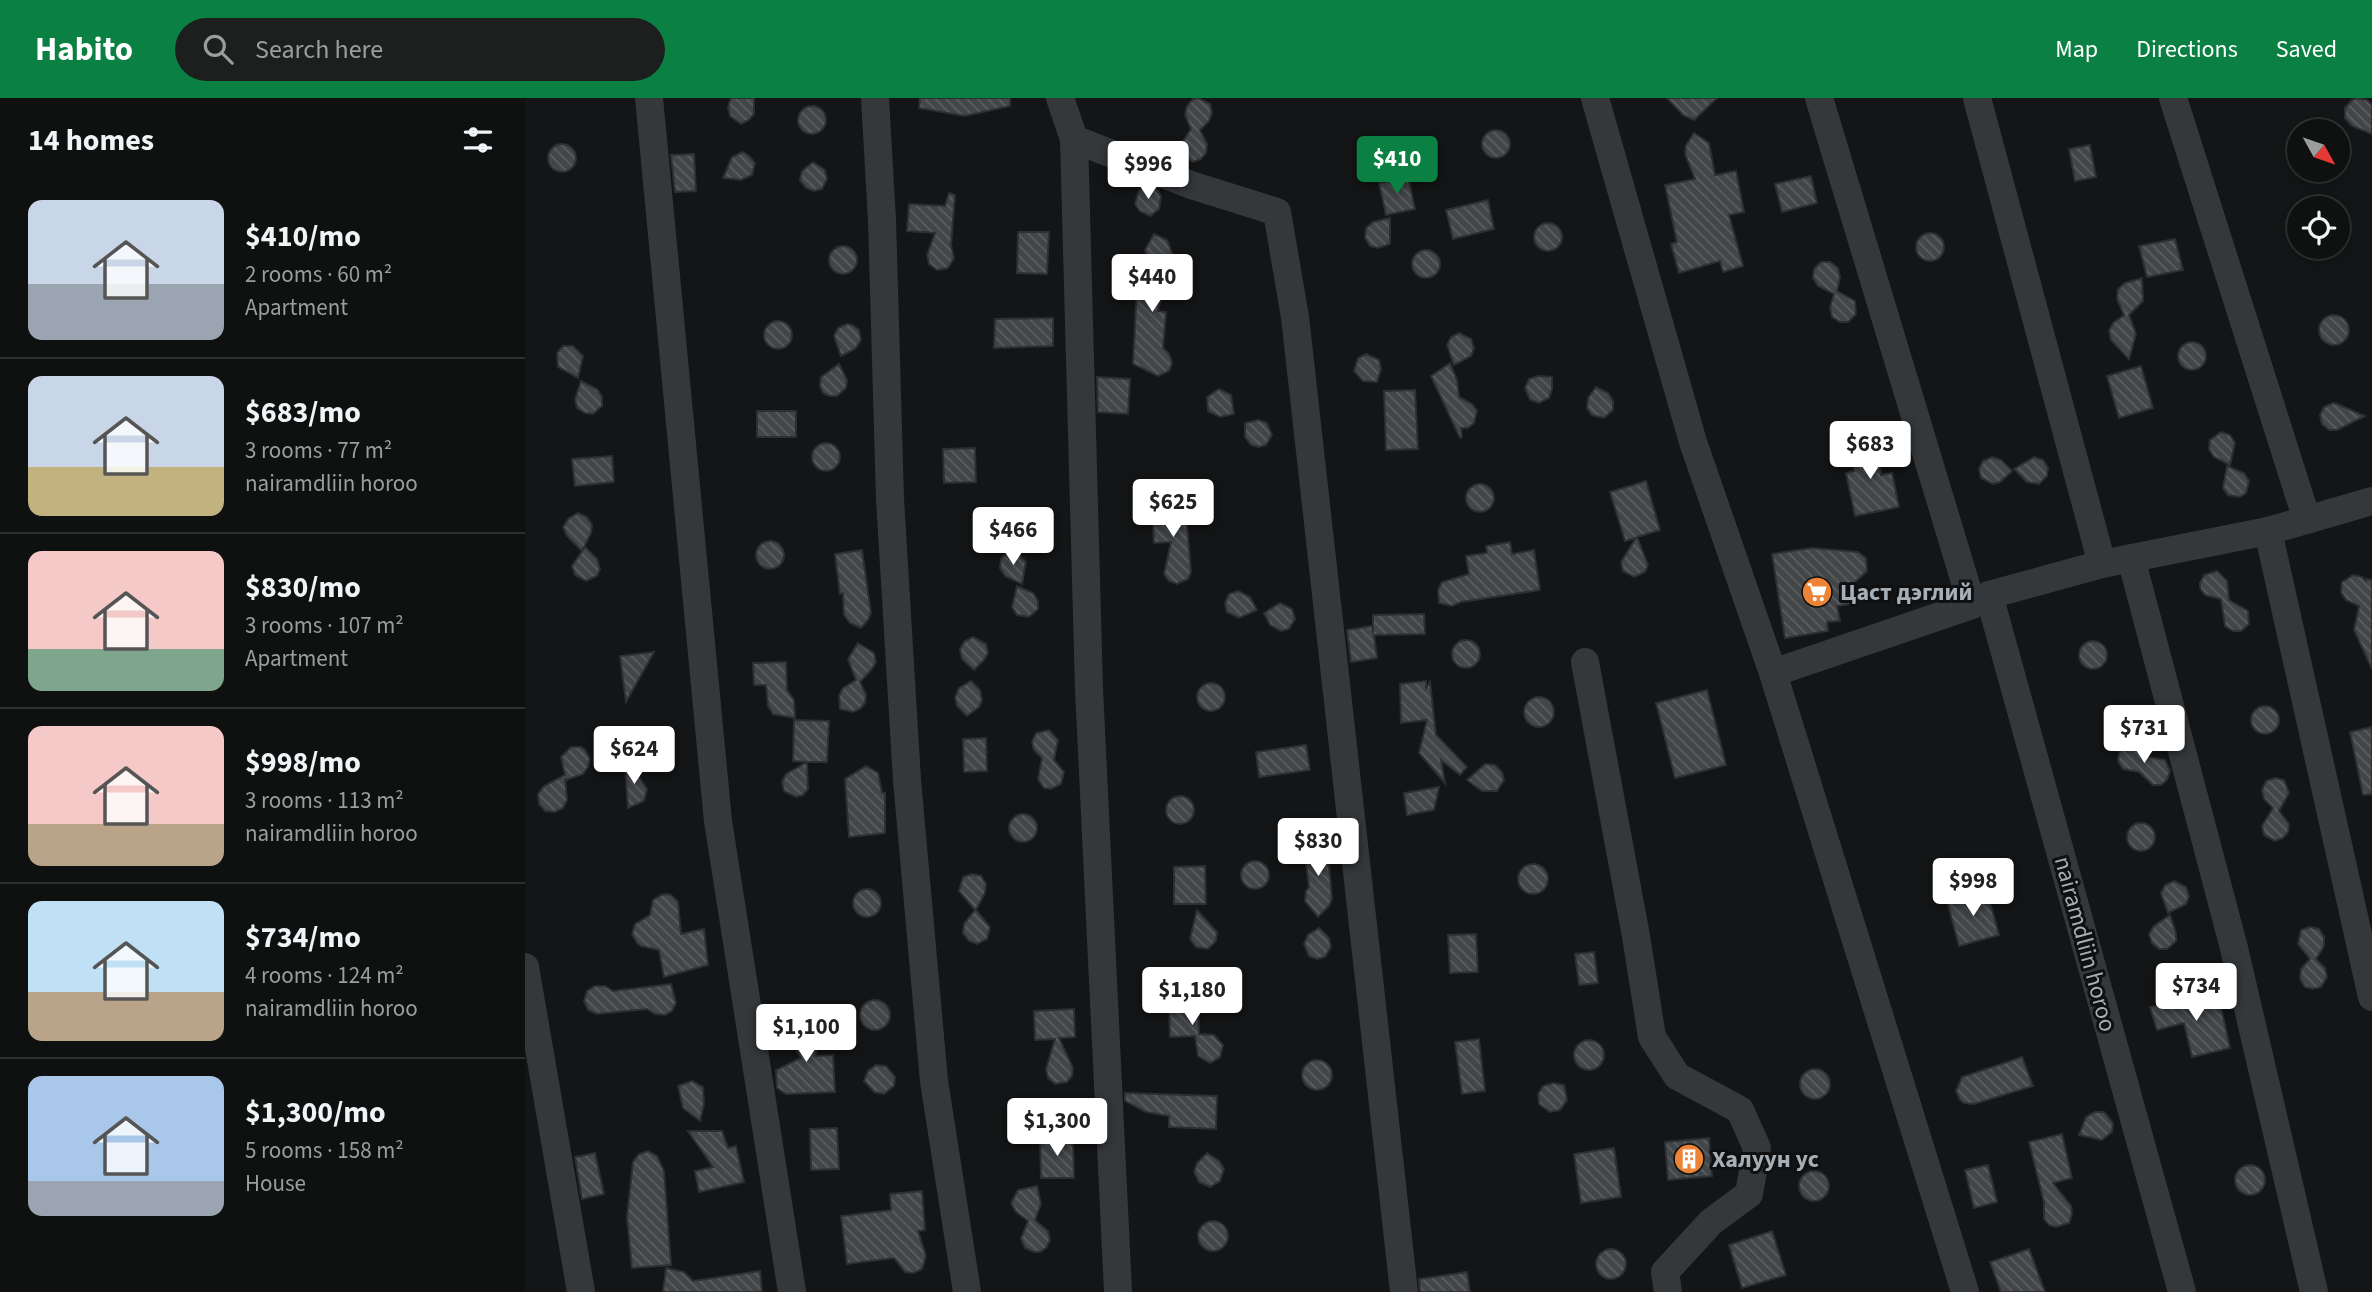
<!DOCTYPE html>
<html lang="en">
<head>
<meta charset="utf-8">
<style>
	:root { --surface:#0f1010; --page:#1d1e1e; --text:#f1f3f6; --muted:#9b9d9f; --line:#2f3030; --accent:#0b8043 }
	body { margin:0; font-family:"Source Sans 3",sans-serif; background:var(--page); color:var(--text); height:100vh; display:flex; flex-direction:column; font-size:26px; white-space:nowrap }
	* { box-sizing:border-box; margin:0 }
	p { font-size:23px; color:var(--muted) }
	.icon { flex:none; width:38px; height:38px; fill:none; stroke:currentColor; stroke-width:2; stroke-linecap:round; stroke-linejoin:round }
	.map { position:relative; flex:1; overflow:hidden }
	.panel { display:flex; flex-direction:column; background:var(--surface); width:525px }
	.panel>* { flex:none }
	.needle { width:46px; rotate:130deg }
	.tools { position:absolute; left:1762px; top:21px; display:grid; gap:14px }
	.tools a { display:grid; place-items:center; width:63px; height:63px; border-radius:50%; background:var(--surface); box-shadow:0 4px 10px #0003,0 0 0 2px var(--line); font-size:35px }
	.price { position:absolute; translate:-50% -60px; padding:0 16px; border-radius:7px; background:#fff; color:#222; font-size:23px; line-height:46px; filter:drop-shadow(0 2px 4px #0008) }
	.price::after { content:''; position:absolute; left:50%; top:42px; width:21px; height:16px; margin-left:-10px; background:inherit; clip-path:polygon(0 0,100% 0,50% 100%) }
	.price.active { background:var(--accent); color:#fff }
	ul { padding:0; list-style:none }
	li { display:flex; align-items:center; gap:21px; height:175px; padding:0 28px }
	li+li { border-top:2px solid var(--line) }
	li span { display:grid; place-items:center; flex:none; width:196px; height:140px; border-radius:14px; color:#555 }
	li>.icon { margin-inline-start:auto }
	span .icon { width:84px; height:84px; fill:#fffc; stroke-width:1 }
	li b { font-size:30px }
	h2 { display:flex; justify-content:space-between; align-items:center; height:84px; padding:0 28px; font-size:30px }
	header { display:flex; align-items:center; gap:42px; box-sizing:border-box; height:98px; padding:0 35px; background:var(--accent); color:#fff }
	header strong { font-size:33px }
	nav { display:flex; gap:38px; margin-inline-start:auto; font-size:24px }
	.search { width:490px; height:63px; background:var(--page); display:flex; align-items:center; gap:18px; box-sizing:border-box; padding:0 24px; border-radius:38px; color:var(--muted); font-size:26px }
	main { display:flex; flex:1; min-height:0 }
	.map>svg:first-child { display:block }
	.building { fill:url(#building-back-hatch); stroke:#2e2f32; stroke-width:2 }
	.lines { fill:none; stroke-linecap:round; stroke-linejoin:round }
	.minor { stroke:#35383b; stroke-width:28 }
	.labels { text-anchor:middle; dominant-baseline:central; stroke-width:6; stroke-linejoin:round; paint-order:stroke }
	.poi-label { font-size:24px; font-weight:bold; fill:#a6afb6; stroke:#0f1011; text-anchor:start }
	.street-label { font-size:24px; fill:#a6afb6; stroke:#0f1011 }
</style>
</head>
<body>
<header>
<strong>Habito</strong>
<div class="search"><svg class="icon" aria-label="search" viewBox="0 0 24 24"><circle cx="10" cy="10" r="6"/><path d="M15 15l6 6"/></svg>Search here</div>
<nav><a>Map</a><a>Directions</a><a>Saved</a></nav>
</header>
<main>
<section class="panel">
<h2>14 homes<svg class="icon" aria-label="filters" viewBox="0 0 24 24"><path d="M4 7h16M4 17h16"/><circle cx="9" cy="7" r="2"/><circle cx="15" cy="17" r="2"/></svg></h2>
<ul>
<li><span style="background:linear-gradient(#c9d6e8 60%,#9aa5b1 0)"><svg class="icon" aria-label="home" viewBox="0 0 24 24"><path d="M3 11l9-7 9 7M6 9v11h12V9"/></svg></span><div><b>$410/mo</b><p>2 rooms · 60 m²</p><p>Apartment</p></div></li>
<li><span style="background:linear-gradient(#c9d6e8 65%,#c2b280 0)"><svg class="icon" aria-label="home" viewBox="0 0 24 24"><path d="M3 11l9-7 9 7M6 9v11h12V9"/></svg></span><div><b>$683/mo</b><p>3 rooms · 77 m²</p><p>nairamdliin horoo</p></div></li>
<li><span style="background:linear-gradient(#f6c9c9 70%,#7fa58c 0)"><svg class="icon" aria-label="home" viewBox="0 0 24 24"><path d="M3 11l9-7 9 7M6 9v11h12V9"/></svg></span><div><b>$830/mo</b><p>3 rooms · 107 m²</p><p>Apartment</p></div></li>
<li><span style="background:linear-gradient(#f6c9c9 70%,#b9a48a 0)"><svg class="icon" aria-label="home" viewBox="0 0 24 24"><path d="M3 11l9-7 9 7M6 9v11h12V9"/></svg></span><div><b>$998/mo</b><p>3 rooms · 113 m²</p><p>nairamdliin horoo</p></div></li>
<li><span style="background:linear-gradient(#bfe0f5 65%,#b9a48a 0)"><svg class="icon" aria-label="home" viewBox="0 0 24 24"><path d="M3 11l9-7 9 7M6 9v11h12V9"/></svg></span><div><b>$734/mo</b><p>4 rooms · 124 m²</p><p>nairamdliin horoo</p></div></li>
<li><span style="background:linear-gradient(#a9c7e8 75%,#9aa5b1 0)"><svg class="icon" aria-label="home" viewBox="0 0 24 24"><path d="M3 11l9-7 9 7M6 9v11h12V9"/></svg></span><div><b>$1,300/mo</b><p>5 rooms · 158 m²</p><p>House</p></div></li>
</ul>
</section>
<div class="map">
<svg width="1847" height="1194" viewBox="0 0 1847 1194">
	<defs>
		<pattern id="building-back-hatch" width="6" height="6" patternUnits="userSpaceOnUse" patternTransform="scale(1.75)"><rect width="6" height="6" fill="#434649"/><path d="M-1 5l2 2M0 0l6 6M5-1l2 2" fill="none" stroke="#5b5e61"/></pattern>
	</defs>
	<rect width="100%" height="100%" fill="#141516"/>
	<g class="building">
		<polygon points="206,0 229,0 229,16 224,22 216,26 205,18 203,9"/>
		<polygon points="395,0 485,0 485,8 440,18 394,10"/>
		<polygon points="673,0 685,6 687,15 684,23 675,32 682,46 681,55 676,61 668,64 657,57 655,48 666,31 660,17 662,8 668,1"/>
		<polygon points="1142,0 1192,0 1169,22 1158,17"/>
		<polygon points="1832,0 1842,2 1847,7 1847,36 1827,28 1820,20 1820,10 1827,2"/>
		<circle cx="287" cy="22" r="14"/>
		<circle cx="971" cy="46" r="14"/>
		<polygon points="1169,35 1184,45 1190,77 1211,73 1219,114 1204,117 1218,168 1198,174 1195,163 1154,175 1146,146 1152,144 1140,87 1170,81 1160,56 1161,47"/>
		<circle cx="37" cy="60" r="14"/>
		<polygon points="1565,47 1571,79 1550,83 1544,51"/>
		<polygon points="218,54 224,58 230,65 227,77 216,82 198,80 207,59"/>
		<polygon points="169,56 171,93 150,94 146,57"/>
		<polygon points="288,64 300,72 302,81 297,91 289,93 281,90 275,82 277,73"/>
		<polygon points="1286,78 1292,105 1257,114 1250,86"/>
		<polygon points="883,79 890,111 861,117 854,85"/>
		<polygon points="622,89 632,91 636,99 634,111 625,118 615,113 610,106 614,92"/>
		<polygon points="424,95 430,97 426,147 429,160 423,170 412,172 404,166 402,157 410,135 382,133 384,106 420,108"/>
		<polygon points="963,102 969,131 928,141 921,112"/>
		<polygon points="865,120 865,146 853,150 845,148 840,140 841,130 848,124"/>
		<circle cx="1023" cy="139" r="14"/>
		<polygon points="493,134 524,134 522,176 492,175"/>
		<circle cx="1405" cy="149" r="14"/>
		<polygon points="629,136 642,142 647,155 644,162 630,173 639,188 633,213 641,214 638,250 644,256 647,265 644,273 633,278 608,266 612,190 616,182 628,174 620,152"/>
		<polygon points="1650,141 1658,172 1622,179 1614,148"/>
		<circle cx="318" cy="162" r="14"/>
		<circle cx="901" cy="166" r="14"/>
		<polygon points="1296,164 1305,164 1313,170 1315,179 1312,193 1330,203 1331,216 1323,224 1315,224 1307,219 1305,209 1309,196 1293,188 1288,180 1289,171"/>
		<polygon points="1617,180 1618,203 1604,217 1611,236 1604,261 1586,242 1584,233 1588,225 1599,217 1592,201 1593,191 1600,185"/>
		<circle cx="1809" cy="232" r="15"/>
		<polygon points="528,220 528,248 469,250 470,221"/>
		<circle cx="253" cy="237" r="14"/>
		<polygon points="322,226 327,227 334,232 336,242 330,251 316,258 309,238 313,230"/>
		<polygon points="934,235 946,241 949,250 946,258 929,267 922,247 926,239"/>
		<circle cx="1667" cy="258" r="14"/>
		<polygon points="38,248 48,248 58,258 53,280 33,269 32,255"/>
		<polygon points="841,256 854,262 856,271 852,284 838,283 829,273 833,260"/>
		<polygon points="925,265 932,282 934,299 947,306 952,313 949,325 943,330 936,330 937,339 935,340 906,278"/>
		<polygon points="314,266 322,282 321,290 312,298 304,298 298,295 295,288 296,279"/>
		<polygon points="1616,268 1628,310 1594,320 1582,278"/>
		<polygon points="1013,278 1027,279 1027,291 1024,300 1014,305 1005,302 1000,290 1004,281"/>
		<polygon points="572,279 605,281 603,316 573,314"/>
		<polygon points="56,283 72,291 77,299 77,308 68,316 60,315 52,310 50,301"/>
		<polygon points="1071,289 1083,295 1088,303 1088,312 1079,320 1067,317 1062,310 1063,300"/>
		<polygon points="694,291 706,297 709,316 695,319 683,313 682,299"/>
		<polygon points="890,292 893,351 861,352 859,293"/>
		<polygon points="1808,305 1812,306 1840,318 1812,332 1804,332 1797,326 1795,317 1799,309"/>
		<rect x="232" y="313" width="39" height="26"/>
		<polygon points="733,322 742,325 747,337 741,347 734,349 726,347 720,339 720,325"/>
		<polygon points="1696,334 1705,337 1710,345 1705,367 1689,359 1684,351 1685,342"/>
		<polygon points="1344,341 1354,351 1356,377 1367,375 1374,409 1330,418 1321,375 1329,373 1328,349 1335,342"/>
		<circle cx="301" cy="359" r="14"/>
		<polygon points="450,350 451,384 419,385 418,351"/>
		<polygon points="87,358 89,384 50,388 47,361"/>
		<polygon points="1467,359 1476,362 1487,373 1475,384 1468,386 1456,380 1454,371 1458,363"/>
		<polygon points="1509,359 1518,362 1523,370 1522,378 1514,386 1502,384 1489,371"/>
		<polygon points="1702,368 1719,375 1724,383 1721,395 1715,399 1703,397 1698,390"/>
		<polygon points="1121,383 1135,432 1112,439 1123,467 1120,474 1109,479 1098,473 1096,464 1111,440 1100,443 1085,394"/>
		<circle cx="955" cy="400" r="14"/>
		<polygon points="660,405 666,474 663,481 652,486 644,483 639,476 646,444 629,445 627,407"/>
		<polygon points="53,415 62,419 67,427 66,435 57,453 42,438 38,429 44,420"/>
		<circle cx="245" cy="457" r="14"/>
		<polygon points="985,444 987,456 1009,452 1015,492 936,504 927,508 914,505 913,492 917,484 944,476 941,458 962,455 961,448"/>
		<polygon points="60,449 72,461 75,471 72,478 61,483 50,477 47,468"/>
		<polygon points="1287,450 1333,454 1341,460 1342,473 1330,484 1333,505 1312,508 1315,523 1302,524 1303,533 1260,540 1247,456"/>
		<polygon points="337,452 346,515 343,522 336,530 325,525 319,517 318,495 315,496 310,456"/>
		<polygon points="492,454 501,464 497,486 480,478 475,470 476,461 479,457"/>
		<polygon points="1692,473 1702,483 1704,502 1723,513 1724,526 1716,533 1708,533 1700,528 1696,501 1680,497 1675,490 1675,485 1679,477"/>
		<polygon points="1828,477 1837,479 1841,483 1841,481 1847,482 1847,571 1829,532 1834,508 1821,502 1816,494 1817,484"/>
		<polygon points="492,488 508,495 513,503 513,511 504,519 492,517 487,509"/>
		<polygon points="713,493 725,499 732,512 714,520 702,514 700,505 704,496"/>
		<polygon points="755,505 767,511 770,521 764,531 756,533 745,527 739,515"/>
		<polygon points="899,516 900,536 849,537 852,560 826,564 822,532 847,528 848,535 848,517"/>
		<polygon points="448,539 461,546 463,555 459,562 449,572 437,561 435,551 440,543"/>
		<circle cx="941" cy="556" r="14"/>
		<circle cx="1568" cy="557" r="14"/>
		<polygon points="333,545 349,555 351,564 347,571 335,584 341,597 340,605 335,611 328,614 315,611 314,598 318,590 331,582 323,561"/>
		<polygon points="129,554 101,604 95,558"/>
		<polygon points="261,564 262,592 269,602 270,620 248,616 243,608 241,587 229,587 228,565"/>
		<polygon points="446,583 455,592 457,602 454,609 442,618 432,608 430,599 434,590"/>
		<polygon points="901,583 901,590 905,584 911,637 942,669 935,677 916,662 920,685 894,655 902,622 876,625 875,586"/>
		<circle cx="686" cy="599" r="14"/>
		<polygon points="1182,592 1201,667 1150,680 1131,605"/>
		<circle cx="1014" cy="614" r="15"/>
		<circle cx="1740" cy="622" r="14"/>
		<polygon points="269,622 304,623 302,664 282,664 283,691 278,697 271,699 259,693 257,684 261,676 282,664 268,663"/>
		<polygon points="1847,629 1847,696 1838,697 1825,634"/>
		<polygon points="524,632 533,642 529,662 539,674 536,686 526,691 519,690 513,681 517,660 509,652 507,644 511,635"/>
		<polygon points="461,640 462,673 439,674 438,641"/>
		<polygon points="1605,646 1614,649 1624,659 1640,662 1645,673 1642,682 1636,687 1628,687 1614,674 1598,671 1593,663 1594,654"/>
		<polygon points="781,647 785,672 734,679 731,654"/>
		<polygon points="46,649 56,649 60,652 65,661 63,669 58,676 41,682 40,680 42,702 38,710 30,714 20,713 14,706 13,696 19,688 40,677 36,659"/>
		<polygon points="99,656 122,691 119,703 103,710"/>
		<polygon points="960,666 970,667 977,674 979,682 972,693 957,693 942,682"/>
		<polygon points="341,668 353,675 357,695 360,695 360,735 324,739 320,681"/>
		<polygon points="1750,680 1759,682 1764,695 1754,713 1764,726 1763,734 1758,740 1750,743 1739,737 1737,728 1748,710 1739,701 1737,692 1741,683"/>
		<polygon points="914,689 909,712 882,717 879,695"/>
		<circle cx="655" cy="712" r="14"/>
		<circle cx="498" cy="730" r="14"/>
		<circle cx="1616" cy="739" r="14"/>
		<polygon points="802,745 807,801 804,808 793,819 780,803 781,793 784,789 779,748"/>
		<circle cx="730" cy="777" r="14"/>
		<circle cx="1008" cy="781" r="15"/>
		<polygon points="680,768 681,806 649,806 649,769"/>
		<polygon points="447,776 456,778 461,786 460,795 451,812 465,829 462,841 452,846 444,843 438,835 439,826 450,812 434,793 438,779"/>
		<polygon points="1649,783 1661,789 1664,798 1661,806 1643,815 1636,795 1640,787"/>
		<circle cx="342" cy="805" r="14"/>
		<polygon points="1462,793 1474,837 1434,848 1422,803"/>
		<polygon points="141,796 146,797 153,804 156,836 179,831 183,867 139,879 134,852 116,848 112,845 107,836 110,826 125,817 128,802 136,797"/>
		<polygon points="672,812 692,834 691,843 683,851 671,849 665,841"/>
		<polygon points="1645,817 1651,835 1651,843 1642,851 1634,851 1627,845 1624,836 1629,828"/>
		<polygon points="1785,829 1794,831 1799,839 1799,848 1791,861 1800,870 1802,879 1796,889 1788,891 1780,889 1775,881 1776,871 1785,861 1773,846 1776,832"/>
		<polygon points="794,830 804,840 806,849 800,859 792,861 784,858 779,846 783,837"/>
		<polygon points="951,836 953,874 925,875 923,837"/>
		<polygon points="1069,854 1073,885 1054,887 1050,856"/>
		<polygon points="146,886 151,905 147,913 140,917 130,916 122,911 72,916 63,912 59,903 62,893 70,888 80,888 88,893"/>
		<polygon points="1693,895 1705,950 1667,959 1659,925 1632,932 1625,909"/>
		<polygon points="673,899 674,936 689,937 698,947 695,959 685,965 673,958 670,938 645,939 644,900"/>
		<circle cx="350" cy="917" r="15"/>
		<polygon points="549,911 550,939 534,940 548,970 547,978 542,984 530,986 523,980 521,971 530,941 510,942 509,913"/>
		<polygon points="273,922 283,922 290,929 291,958 308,957 310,994 261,996 252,990 251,972 276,960 262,937 265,928"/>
		<polygon points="954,941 960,993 937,996 930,944"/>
		<circle cx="1064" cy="957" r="15"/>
		<polygon points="1497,959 1508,988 1449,1006 1439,1005 1435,1002 1431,993 1437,979"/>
		<circle cx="792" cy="977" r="15"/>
		<polygon points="351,967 361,968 370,979 369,988 359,996 349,994 339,983 343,973"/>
		<circle cx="1290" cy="986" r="15"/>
		<polygon points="167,983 178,989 179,1006 175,1023 158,1010 153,988"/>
		<polygon points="1028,985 1039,987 1042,1002 1035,1012 1025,1014 1014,1006 1013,996 1018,988"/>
		<polygon points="600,995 692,998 691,1031 644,1029 644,1018 621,1014 600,1003"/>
		<polygon points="1570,1014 1579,1014 1588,1025 1587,1034 1577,1042 1554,1037 1561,1019"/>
		<polygon points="312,1030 314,1071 286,1072 285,1031"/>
		<polygon points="163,1033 197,1033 203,1050 211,1048 219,1084 174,1094 170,1073 188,1069"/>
		<polygon points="1537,1036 1547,1080 1528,1085 1546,1108 1547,1116 1544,1125 1531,1129 1524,1127 1519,1121 1519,1104 1504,1044"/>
		<polygon points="548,1040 549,1080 516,1080 515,1041"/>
		<polygon points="1184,1040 1187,1078 1143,1082 1140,1044"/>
		<polygon points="1089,1050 1096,1099 1056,1105 1049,1056"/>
		<polygon points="123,1053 132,1058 139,1073 146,1167 107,1170 102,1119 108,1064 114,1056"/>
		<polygon points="70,1055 79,1096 57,1101 50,1059"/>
		<polygon points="682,1055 694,1063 699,1071 695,1083 685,1089 674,1084 669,1074 672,1065"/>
		<polygon points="1463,1067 1472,1104 1449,1110 1440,1072"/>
		<circle cx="1725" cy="1082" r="15"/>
		<circle cx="1289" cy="1088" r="15"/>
		<polygon points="512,1088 516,1106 510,1122 523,1133 525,1142 521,1150 515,1154 509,1154 500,1150 496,1141 503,1123 491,1114 486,1105 493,1092"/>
		<polygon points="397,1093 400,1132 393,1133 401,1158 397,1171 389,1175 380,1174 369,1160 322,1166 316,1118 366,1112 365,1096"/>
		<circle cx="688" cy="1138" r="15"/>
		<polygon points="1247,1133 1261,1177 1217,1190 1204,1147"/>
		<polygon points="1504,1151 1520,1194 1476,1194 1465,1164"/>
		<circle cx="1086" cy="1166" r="15"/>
		<polygon points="141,1170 159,1174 168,1183 235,1173 237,1194 138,1194"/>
		<polygon points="942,1174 945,1194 895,1194 894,1181"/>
	</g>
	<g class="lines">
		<g class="minor">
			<polyline points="124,0 193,723 267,1194"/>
			<polyline points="350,0 357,122 365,401 382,682 409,983 442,1194"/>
			<polyline points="535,0 549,41 564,591 593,1194"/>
			<polyline points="1070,0 1168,344 1248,575 1440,1194"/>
			<polyline points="1294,0 1447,507"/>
			<polyline points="1452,0 1577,466"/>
			<polyline points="1648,0 1782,422"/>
			<polyline points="549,41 666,87 752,114 770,219 879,1194"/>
			<polyline points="1743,433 1847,899"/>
			<polyline points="1606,460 1709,850 1789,1194"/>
			<polyline points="1464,497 1657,1194"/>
			<polyline points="1060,564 1111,838 1127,939 1152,978 1215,1012 1232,1050 1224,1096 1186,1124 1140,1174 1143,1194"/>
			<polyline points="1248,575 1447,507 1464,497 1577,466 1743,433 1847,403"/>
			<polyline points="0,869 56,1194"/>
		</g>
	</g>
	<defs>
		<g id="supermarket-disc" transform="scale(1.575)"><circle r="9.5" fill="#ed8335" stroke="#0f1011"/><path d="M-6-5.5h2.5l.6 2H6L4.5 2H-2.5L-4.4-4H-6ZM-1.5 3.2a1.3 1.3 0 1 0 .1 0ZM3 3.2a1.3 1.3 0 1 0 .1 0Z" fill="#fff"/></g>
		<g id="building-disc" transform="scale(1.575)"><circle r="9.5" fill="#ed8335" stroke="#0f1011"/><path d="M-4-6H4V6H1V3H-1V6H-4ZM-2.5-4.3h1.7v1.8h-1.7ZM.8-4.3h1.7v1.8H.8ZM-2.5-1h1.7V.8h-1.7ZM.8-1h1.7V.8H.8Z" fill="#fff"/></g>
	</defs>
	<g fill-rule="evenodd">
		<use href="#supermarket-disc" x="1292" y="494"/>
		<use href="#building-disc" x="1164" y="1061"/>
	</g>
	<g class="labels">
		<g class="poi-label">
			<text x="1315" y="494">Цаст дэглий</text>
			<text x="1187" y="1061">Халуун ус</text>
		</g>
		<g class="street-label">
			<text transform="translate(1560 846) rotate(75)">nairamdliin horoo</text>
		</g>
	</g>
</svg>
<div class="tools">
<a><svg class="needle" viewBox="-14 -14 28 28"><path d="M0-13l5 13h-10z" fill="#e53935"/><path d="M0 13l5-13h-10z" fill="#9b9d9f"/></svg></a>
<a><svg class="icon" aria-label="locate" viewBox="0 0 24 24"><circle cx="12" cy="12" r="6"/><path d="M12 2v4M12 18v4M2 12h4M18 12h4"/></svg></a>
</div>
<b class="price active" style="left:872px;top:98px">$410</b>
<b class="price" style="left:623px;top:103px">$996</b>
<b class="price" style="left:627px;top:216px">$440</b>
<b class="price" style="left:1345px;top:383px">$683</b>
<b class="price" style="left:648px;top:441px">$625</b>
<b class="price" style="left:488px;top:469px">$466</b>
<b class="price" style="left:1619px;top:667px">$731</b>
<b class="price" style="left:109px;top:688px">$624</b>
<b class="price" style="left:793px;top:780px">$830</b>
<b class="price" style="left:1448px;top:820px">$998</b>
<b class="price" style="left:1671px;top:925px">$734</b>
<b class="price" style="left:667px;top:929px">$1,180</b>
<b class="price" style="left:281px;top:966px">$1,100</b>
<b class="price" style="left:532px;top:1060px">$1,300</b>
</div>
</main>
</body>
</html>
